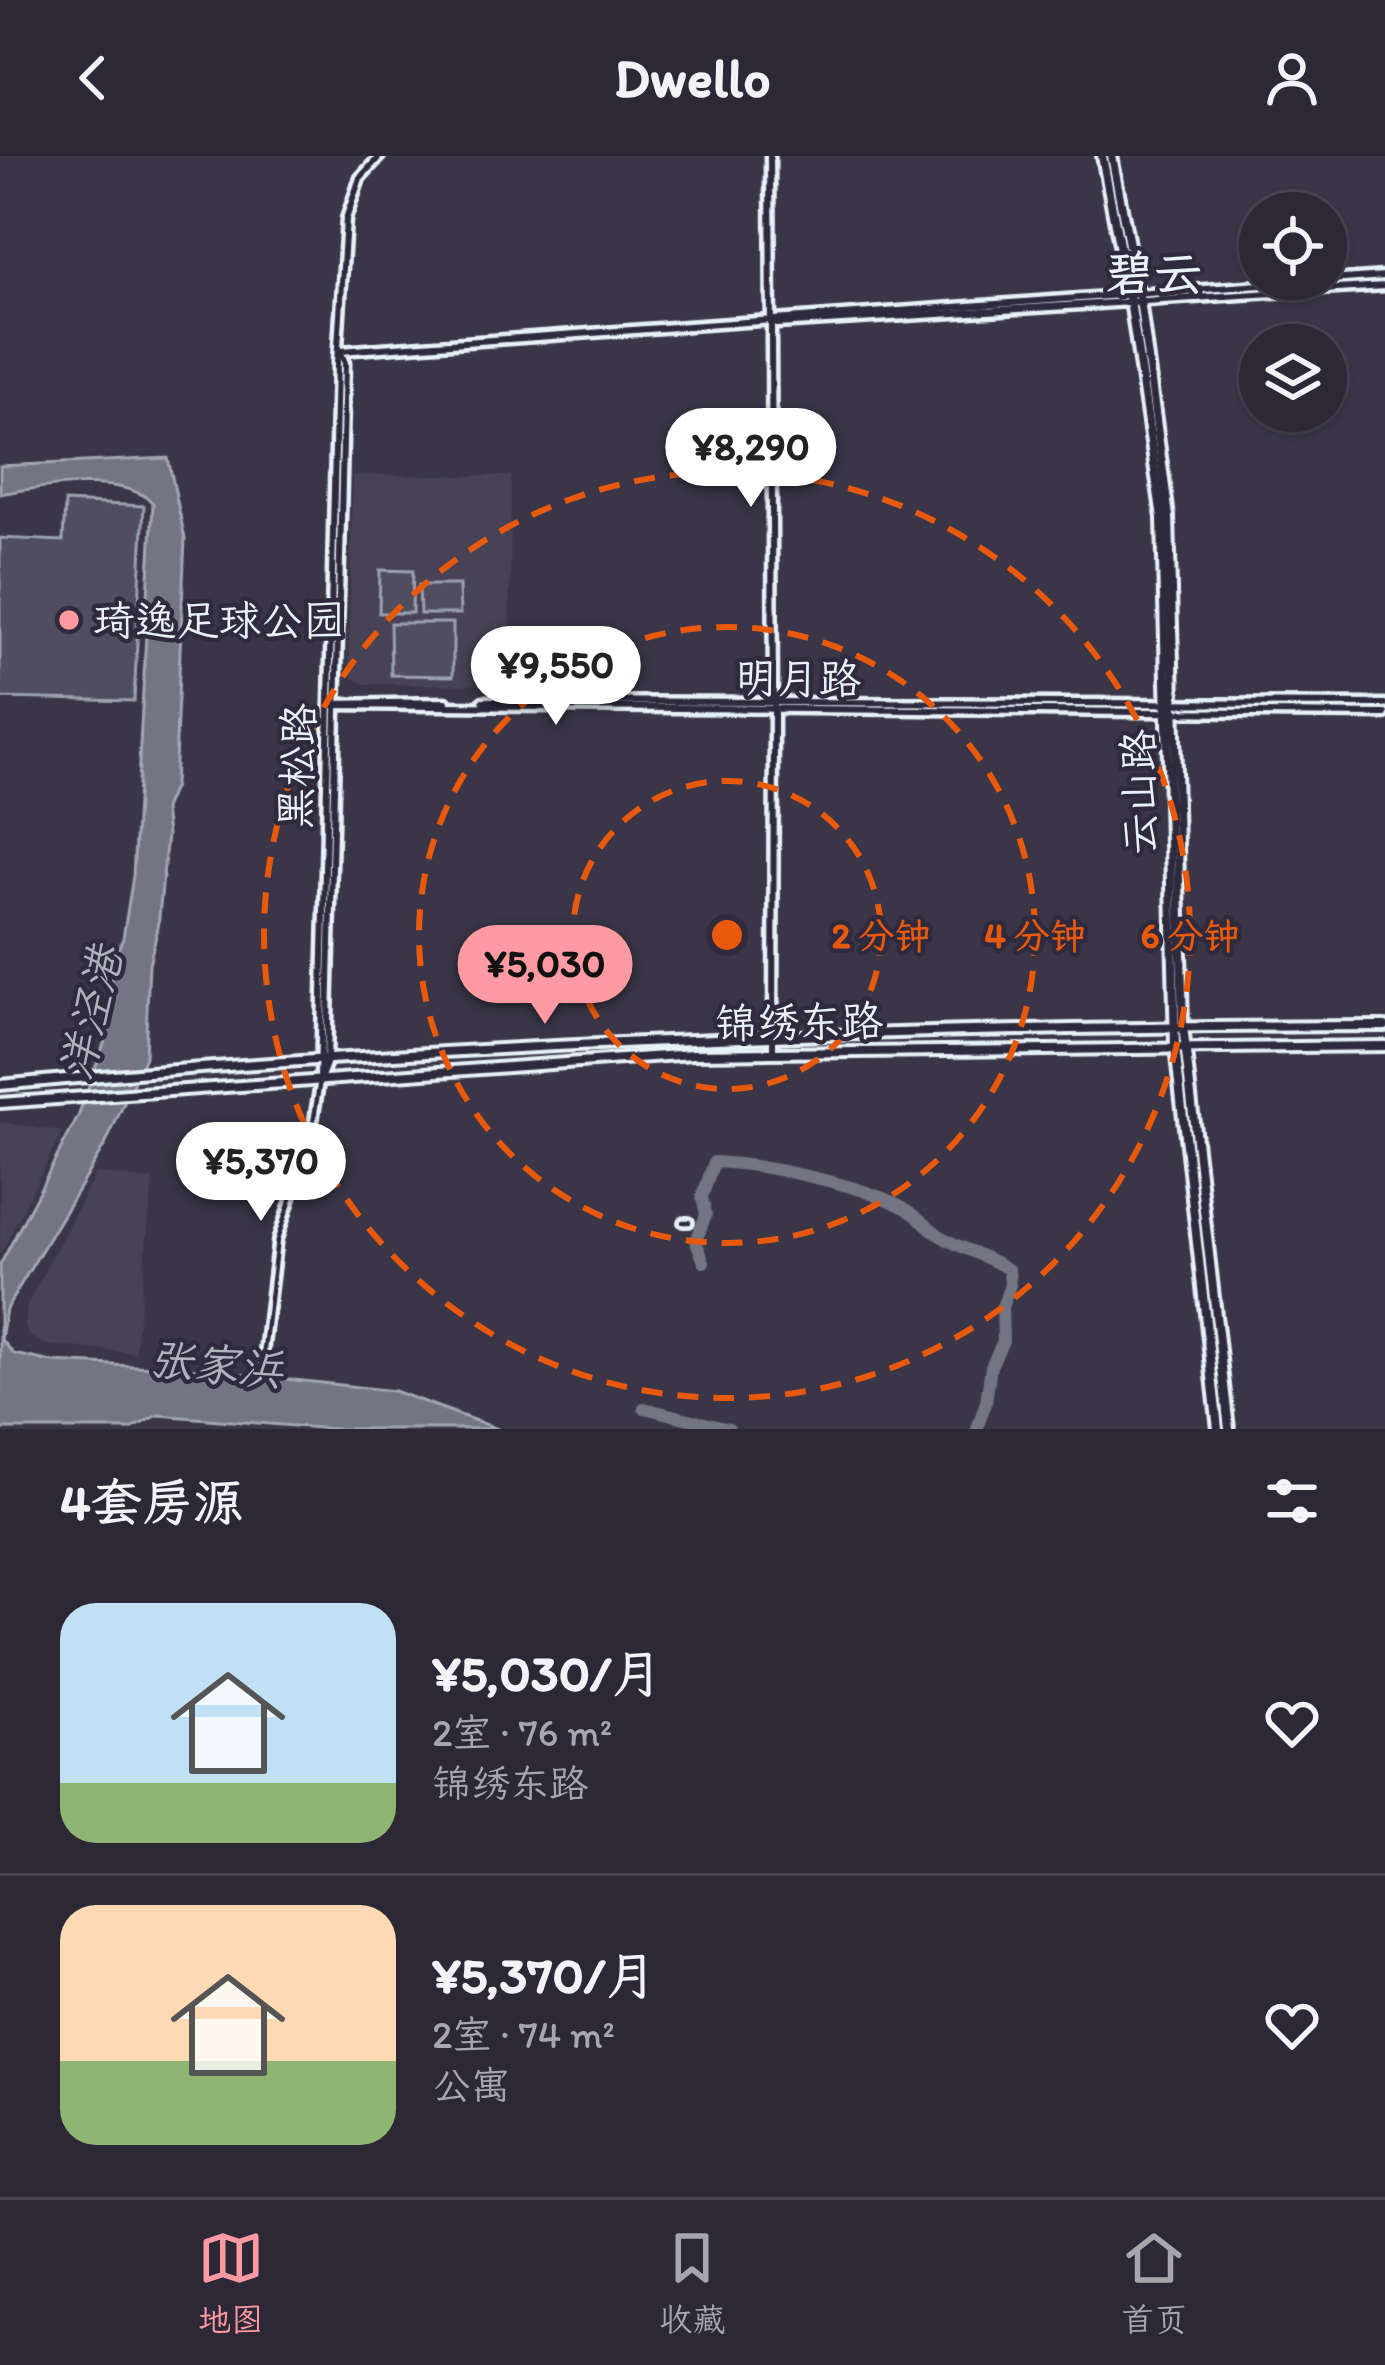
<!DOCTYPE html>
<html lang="zh">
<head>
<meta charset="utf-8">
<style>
	:root { --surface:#2c2836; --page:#383442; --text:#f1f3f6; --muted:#a6a6ad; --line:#484451; --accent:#ff9aa2 }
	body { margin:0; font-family:Itim,"LXGW WenKai TC",sans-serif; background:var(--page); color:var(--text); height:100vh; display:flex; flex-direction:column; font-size:45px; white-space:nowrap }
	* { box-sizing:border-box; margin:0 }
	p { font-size:39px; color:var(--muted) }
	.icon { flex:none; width:66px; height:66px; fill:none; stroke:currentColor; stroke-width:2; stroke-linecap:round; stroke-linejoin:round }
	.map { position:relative; height:1273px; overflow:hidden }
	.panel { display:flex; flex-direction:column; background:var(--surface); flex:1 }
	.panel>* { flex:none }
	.buttons { position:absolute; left:1239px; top:36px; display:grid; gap:24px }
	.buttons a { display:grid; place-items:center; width:108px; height:108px; border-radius:50%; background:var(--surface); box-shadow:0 3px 9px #0004,0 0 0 3px var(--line); font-size:60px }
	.price { position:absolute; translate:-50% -102px; padding:0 27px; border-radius:42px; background:#fff; color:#222; font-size:39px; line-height:78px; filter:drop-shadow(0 3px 6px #0008) }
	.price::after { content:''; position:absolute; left:50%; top:72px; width:36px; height:27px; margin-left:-18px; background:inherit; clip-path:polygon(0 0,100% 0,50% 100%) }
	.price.current { background:var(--accent); color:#111 }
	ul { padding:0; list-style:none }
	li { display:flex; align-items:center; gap:36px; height:300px; padding:0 60px }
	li+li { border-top:3px solid var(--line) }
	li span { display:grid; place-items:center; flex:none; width:336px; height:240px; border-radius:36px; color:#555 }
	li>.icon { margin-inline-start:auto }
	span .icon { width:144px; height:144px; fill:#fffc; stroke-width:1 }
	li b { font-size:51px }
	h2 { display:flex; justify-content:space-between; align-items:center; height:144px; padding:0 60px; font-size:51px }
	header { display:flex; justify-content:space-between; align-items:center; height:156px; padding:0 60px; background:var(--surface); font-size:54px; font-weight:700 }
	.tab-bar { display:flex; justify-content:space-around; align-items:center; height:168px; border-top:3px solid var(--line); background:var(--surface); font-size:33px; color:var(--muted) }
	.tab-bar a { display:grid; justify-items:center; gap:6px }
	.tab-bar .current { color:var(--accent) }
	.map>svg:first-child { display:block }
	.built { fill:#464354 }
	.green { fill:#504e5f; stroke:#9ca0ac; stroke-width:3 }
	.water { fill:#737482; stroke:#a2a6b1; stroke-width:3 }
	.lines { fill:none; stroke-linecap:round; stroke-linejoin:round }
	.river { stroke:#737482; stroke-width:12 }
	.minor-casing { stroke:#e8f1f8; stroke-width:14 }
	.tertiary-casing { stroke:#e8f1f8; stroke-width:15 }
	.secondary-casing { stroke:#e8f1f8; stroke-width:16 }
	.minor { stroke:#2f2a3d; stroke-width:4.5 }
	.tertiary { stroke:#2f2a3d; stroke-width:6 }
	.secondary { stroke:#2f2a3d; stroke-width:8 }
	.ring { fill:none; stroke:#e8590c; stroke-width:6; stroke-dasharray:21 15 }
	.poi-dot { fill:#ff9aa2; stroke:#2f2a3d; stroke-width:4.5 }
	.labels { text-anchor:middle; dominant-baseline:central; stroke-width:9; stroke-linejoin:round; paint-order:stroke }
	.poi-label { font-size:42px; fill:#e8f1f8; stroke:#2f2a3d; text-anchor:start }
	.street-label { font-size:42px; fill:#e8f1f8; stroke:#2f2a3d }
	.water-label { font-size:45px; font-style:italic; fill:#aeb2bd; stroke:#2f2a3d }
	.quarter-label { font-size:48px; font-weight:bold; fill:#e8f1f8; stroke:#2f2a3d }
	.centre { fill:#e8590c; stroke:#2f2a3d; stroke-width:6 }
	.ring-label { font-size:36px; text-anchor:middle; font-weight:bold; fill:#e8590c; stroke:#2f2a3d; stroke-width:9; stroke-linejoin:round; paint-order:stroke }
</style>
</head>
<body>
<header><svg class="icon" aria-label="back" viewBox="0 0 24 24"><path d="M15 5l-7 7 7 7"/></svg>Dwello<svg class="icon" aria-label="person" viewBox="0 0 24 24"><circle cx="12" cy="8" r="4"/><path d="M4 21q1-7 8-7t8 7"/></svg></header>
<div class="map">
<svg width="1385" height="1273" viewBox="0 0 1385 1273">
	<rect width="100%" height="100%" fill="#3a3648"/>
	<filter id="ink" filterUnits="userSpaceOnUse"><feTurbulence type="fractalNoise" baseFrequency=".00833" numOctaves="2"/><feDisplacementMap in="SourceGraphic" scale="24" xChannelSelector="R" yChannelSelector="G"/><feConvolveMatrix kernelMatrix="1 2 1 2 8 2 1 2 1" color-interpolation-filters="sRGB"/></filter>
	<g filter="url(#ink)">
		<g class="built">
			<polygon points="352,319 511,320 509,529 364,528 353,522 349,509"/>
			<polygon points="0,966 62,976 0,1099"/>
			<polygon points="95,1017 153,1024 135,1197 46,1189 29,1180 24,1169 27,1150"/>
		</g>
		<g class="green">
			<polygon points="65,346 144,350 134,545 0,542 0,382 63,385"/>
			<polygon points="380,414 413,415 412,457 379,457"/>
			<polygon points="419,429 459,429 460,458 420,458"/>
			<polygon points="390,467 453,467 453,520 391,519"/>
		</g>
		<path class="water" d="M168,302L185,383L174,630L164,653L167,679L158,771L149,808L145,901L106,987L6,1153L1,1183L14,1198L52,1206L195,1213L394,1235L498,1273H332L158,1259L131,1273H0V1109L78,961L112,865L110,811L123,782L133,720L153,347C125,317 37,331 0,338V310Z"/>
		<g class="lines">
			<g class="river">
				<path d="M704,1106L696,1085L706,1059L702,1041L714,1006C762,1008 864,1029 905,1052C918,1060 929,1072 942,1081C963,1094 988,1100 1009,1114L1010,1129L1002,1151L1003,1185L991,1210L986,1246L977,1273"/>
				<polyline points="644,1252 729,1273"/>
			</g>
			<g class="minor-casing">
				<g id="minor">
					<polyline points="683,1066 689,1066"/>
					<polyline points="262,1210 277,1084 310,987 320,924"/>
				</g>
			</g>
			<g class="tertiary-casing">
				<g id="tertiary">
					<polyline points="770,0 773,546"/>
					<polyline points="771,164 777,168 1385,130"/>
					<polyline points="340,195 1385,120"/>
					<polyline points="483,545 1385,548"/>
					<polyline points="333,548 446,546"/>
					<polyline points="330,549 1385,558"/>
					<polyline points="773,896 774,551"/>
					<polyline points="321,921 327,905 345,207 340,195"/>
					<polyline points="320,924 337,207 346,63 360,22 380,0"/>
				</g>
			</g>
			<g class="secondary-casing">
				<g id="secondary">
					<polyline points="1102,0 1131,151 1162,362 1175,891 1218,1273"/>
					<polyline points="1112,0 1141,151 1169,361 1183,870 1229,1273"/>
					<path d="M0,929C460,886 923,871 1385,870"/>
					<polyline points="0,947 693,898 1385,890"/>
				</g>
			</g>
			<use href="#minor" class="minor"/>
			<use href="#tertiary" class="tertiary"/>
			<use href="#secondary" class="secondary"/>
		</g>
	</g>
	<g class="ring">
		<circle cx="727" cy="779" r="154"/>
		<circle cx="727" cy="779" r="308"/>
		<circle cx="727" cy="779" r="463"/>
	</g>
	<circle class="poi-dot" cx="69" cy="464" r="12"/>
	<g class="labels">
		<g class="poi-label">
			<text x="93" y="464">琦逸足球公园</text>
		</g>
		<g class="street-label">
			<text transform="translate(798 522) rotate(1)">明月路</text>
			<text transform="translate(297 610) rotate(-88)">黑松路</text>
			<text transform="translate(1139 636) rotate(-91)">云山路</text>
			<text transform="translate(799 866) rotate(-1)">锦绣东路</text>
		</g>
		<g class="water-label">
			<text transform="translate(90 857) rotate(-76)">洋泾港</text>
			<text transform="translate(216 1208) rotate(5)">张家浜</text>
		</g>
		<g class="quarter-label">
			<text x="1154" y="117">碧云</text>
		</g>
	</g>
	<circle cx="727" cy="779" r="18" class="centre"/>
	<g class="ring-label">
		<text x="881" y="792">2 分钟</text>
		<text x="1035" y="792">4 分钟</text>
		<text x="1190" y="792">6 分钟</text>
	</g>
</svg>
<div class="buttons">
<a><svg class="icon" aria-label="locate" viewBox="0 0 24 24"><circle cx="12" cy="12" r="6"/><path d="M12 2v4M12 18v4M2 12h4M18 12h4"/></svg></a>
<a><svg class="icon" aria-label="layers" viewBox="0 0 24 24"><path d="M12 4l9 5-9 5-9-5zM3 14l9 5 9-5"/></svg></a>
</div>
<b class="price" style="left:751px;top:354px">¥8,290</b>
<b class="price" style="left:556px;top:572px">¥9,550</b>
<b class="price current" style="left:545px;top:871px">¥5,030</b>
<b class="price" style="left:261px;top:1068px">¥5,370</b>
</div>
<section class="panel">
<h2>4套房源<svg class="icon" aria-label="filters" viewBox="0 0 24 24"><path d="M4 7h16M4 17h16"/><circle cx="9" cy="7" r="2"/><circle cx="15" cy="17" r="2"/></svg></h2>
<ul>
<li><span style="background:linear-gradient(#bfe0f5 75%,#8fb573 0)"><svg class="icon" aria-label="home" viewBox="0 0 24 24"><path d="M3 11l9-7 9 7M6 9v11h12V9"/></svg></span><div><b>¥5,030/月</b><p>2室 · 76 m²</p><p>锦绣东路</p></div><svg class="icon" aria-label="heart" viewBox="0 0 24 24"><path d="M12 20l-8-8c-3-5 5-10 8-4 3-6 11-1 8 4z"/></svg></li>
<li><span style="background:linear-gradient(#ffd9b3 65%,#8fb573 0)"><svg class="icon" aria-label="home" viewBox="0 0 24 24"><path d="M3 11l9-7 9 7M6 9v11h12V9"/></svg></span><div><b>¥5,370/月</b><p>2室 · 74 m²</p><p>公寓</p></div><svg class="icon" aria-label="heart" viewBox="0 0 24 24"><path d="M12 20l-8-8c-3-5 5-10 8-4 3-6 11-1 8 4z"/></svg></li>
</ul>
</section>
<nav class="tab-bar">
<a class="current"><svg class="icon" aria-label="map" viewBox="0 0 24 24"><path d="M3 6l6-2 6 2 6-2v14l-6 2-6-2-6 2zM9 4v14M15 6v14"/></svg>地图</a>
<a><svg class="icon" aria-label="saved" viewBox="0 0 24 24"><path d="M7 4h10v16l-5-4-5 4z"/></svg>收藏</a>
<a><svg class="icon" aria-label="home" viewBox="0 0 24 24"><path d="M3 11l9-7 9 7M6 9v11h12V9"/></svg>首页</a>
</nav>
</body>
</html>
